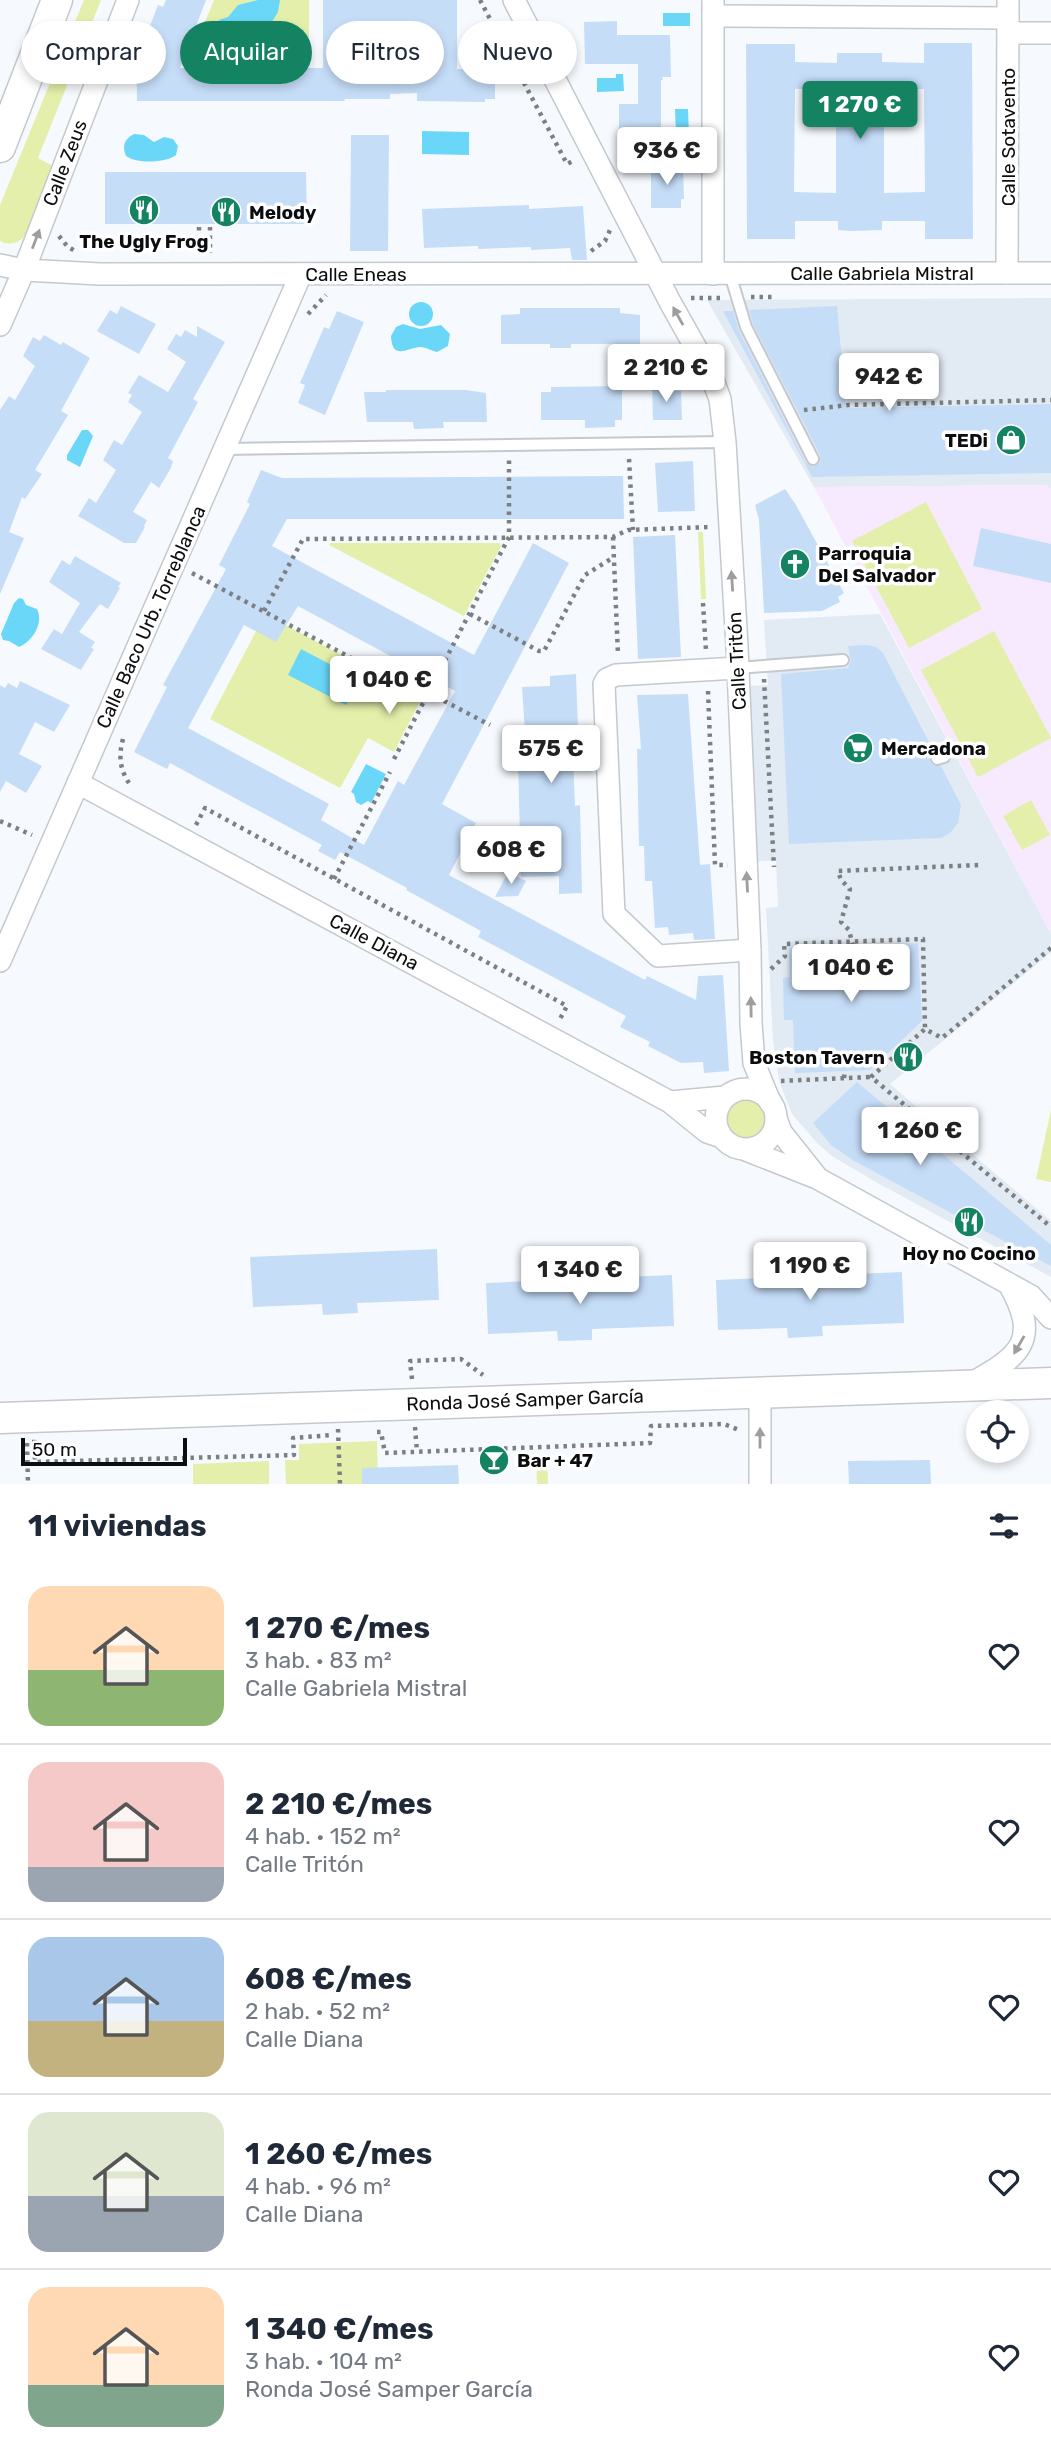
<!DOCTYPE html>
<html lang="es">
<head>
<meta charset="utf-8">
<style>
	:root { --surface:#fff; --page:#f6f6f7; --text:#1f2937; --muted:#747a83; --line:#e0e1e3; --accent:#148361 }
	body { margin:0; font-family:Rubik,sans-serif; background:var(--page); color:var(--text); height:100vh; display:flex; flex-direction:column; font-size:26px; white-space:nowrap }
	* { box-sizing:border-box; margin:0 }
	p { font-size:23px; color:var(--muted) }
	.icon { flex:none; width:38px; height:38px; fill:none; stroke:currentColor; stroke-width:2; stroke-linecap:round; stroke-linejoin:round }
	.map { position:relative; height:1484px; overflow:hidden }
	.sheet { display:flex; flex-direction:column; background:var(--surface); flex:1 }
	.sheet>* { flex:none }
	.banner { position:absolute; left:21px; top:21px; width:700px; height:63px; display:flex; gap:14px }
	.tools { position:absolute; left:966px; top:1400px; display:grid; gap:14px }
	.tools a { display:grid; place-items:center; width:63px; height:63px; border-radius:50%; background:var(--surface); box-shadow:0 4px 10px #0003; font-size:35px }
	.scale { position:absolute; left:21px; bottom:18px; width:166px; box-sizing:border-box; padding-left:7px; border:4px solid #0c0d0f; border-top:0; font-size:19px; line-height:24px; white-space:nowrap; color:#0c0d0f; -webkit-text-stroke:5px #fff; paint-order:stroke }
	.price { position:absolute; translate:-50% -60px; padding:0 16px; border-radius:7px; background:#fff; color:#222; font-size:23px; line-height:46px; filter:drop-shadow(0 2px 4px #0008) }
	.price::after { content:''; position:absolute; left:50%; top:42px; width:21px; height:16px; margin-left:-10px; background:inherit; clip-path:polygon(0 0,100% 0,50% 100%) }
	.price.active { background:var(--accent); color:#fff }
	ul { padding:0; list-style:none }
	li { display:flex; align-items:center; gap:21px; height:175px; padding:0 28px }
	li+li { border-top:2px solid var(--line) }
	li span { display:grid; place-items:center; flex:none; width:196px; height:140px; border-radius:21px; color:#555 }
	li>.icon { margin-inline-start:auto }
	span .icon { width:84px; height:84px; fill:#fffc; stroke-width:1 }
	li b { font-size:30px }
	h2 { display:flex; justify-content:space-between; align-items:center; height:84px; padding:0 28px; font-size:30px }
	.tag { padding:0 24px; border-radius:32px; background:var(--surface); box-shadow:0 4px 10px #0003; font-size:24px; line-height:63px }
	.tag.active { background:var(--accent); color:#fff }
	.map>svg:first-child { display:block }
	.built { fill:#e2eaf3 }
	.education { fill:#f7eafe }
	.green { fill:#e3efaa }
	.water { fill:#6ad7f9 }
	.building { fill:#c6ddf8; fill-rule:evenodd }
	.lines { fill:none; stroke-linecap:round; stroke-linejoin:round }
	.service-casing { stroke:#c4c9ce; stroke-width:14 }
	.minor-casing { stroke:#c4c9ce; stroke-width:24 }
	.secondary-casing { stroke:#c4c9ce; stroke-width:33 }
	.path { stroke:#7d8083; stroke-width:4.5; stroke-dasharray:3.5 5; stroke-linecap:butt }
	.service { stroke:#fff; stroke-width:10 }
	.minor { stroke:#fff; stroke-width:21 }
	.secondary { stroke:#fff; stroke-width:30 }
	.oneway { fill:#9e9e9f }
	.labels { text-anchor:middle; dominant-baseline:central; stroke-width:7; stroke-linejoin:round; paint-order:stroke }
	.street-label { font-size:19px; fill:#0c0d0f; stroke:#fff }
	.poi-label { font-size:19px; font-weight:bold; fill:#0c0d0f; stroke:#fff; text-anchor:start }
</style>
</head>
<body>
<div class="map">
<svg width="1051" height="1484" viewBox="0 0 1051 1484">
	<rect width="100%" height="100%" fill="#f6faff"/>
	<g class="built">
		<polygon points="1051,298 1051,489 1046,485 814,487 707,300"/>
		<polygon points="880,614 1051,934 1051,952 1041,961 890,1084 1051,1221 1051,1277 874,1181 832,1156 818,1144 792,1114 779,1081 773,1040 766,908 778,907 776,861 757,861 749,686 768,685 764,620"/>
	</g>
	<polygon class="education" points="1046,485 1051,489 1051,934 814,487"/>
	<g class="green">
		<path d="M84,0H101L38,158L53,166L24,237C17,244 8,246 0,241V205Z"/>
		<polygon points="214,0 309,0 309,50 193,51"/>
		<polygon points="926,502 982,609 909,648 852,541"/>
		<polygon points="703,532 706,599 701,599 698,532"/>
		<polygon points="330,543 500,543 501,546 464,616 329,545"/>
		<polygon points="265,614 422,698 394,752 368,738 340,788 210,719"/>
		<polygon points="994,631 1051,738 978,777 921,670"/>
		<polygon points="1031,800 1050,835 1022,850 1003,816"/>
		<circle cx="745" cy="1119" r="20"/>
		<polygon points="1051,1110 1051,1182 1036,1179"/>
		<polygon points="377,1441 378,1484 286,1484 285,1460 299,1460 299,1444"/>
		<polygon points="536,1457 547,1457 548,1484 537,1484"/>
		<polygon points="269,1461 269,1484 193,1484 193,1464"/>
	</g>
	<g class="water">
		<polygon points="258,0 280,0 278,12 270,25 256,33 240,34 232,41 220,38 216,29 219,20 228,17 238,5"/>
		<rect x="663" y="13" width="27" height="13"/>
		<polygon points="616,74 623,74 624,91 597,92 597,78 616,78"/>
		<polygon points="675,109 688,109 689,135 676,135"/>
		<polygon points="422,131 469,132 469,155 422,154"/>
		<path d="M134,134L144,135L154,142L164,137L173,139L178,146L176,155C166,163 137,164 126,156C122,146 124,139 134,134Z"/>
		<circle cx="421" cy="314" r="12"/>
		<path d="M403,324L420,329L441,325L450,334L448,346L437,352C432,351 426,347 420,347C407,348 392,361 391,336L396,327Z"/>
		<polygon points="82,430 88,430 93,436 80,467 67,460 67,455"/>
		<path d="M19,598L23,599L26,605L37,609C44,623 33,641 19,647L9,641L3,640L1,634L14,603Z"/>
		<polygon points="301,649 360,680 346,705 288,675"/>
		<polygon points="366,764 386,774 371,803 368,801 361,805 356,802 354,794 351,792"/>
	</g>
	<g class="building">
		<polygon points="166,0 206,0 180,68 267,71 267,68 323,68 323,0 457,0 457,69 466,69 466,72 495,72 495,99 485,99 485,102 417,101 417,93 390,94 390,99 345,99 344,101 137,101 136,55 127,52 135,31 146,36 158,5 163,7"/>
		<polygon points="617,21 617,35 670,35 671,77 662,77 663,80 661,80 661,139 619,140 619,104 638,104 638,64 585,64 584,22"/>
		<path d="M924,43H972L973,239H925V221H882V230L851,231L838,230V221H795V239H747L746,44H795V62L837,63V53H882V62L924,63ZM795,89H836V193L794,192ZM884,89H924L925,192L884,193Z"/>
		<polygon points="351,135 389,135 388,251 350,251"/>
		<polygon points="683,165 684,199 681,199 681,208 651,208 651,166"/>
		<polygon points="105,172 306,172 307,224 105,224"/>
		<polygon points="529,205 529,209 583,206 587,260 572,260 570,248 531,250 531,247 478,249 478,246 424,248 422,209"/>
		<polygon points="121,306 156,324 139,354 97,331 110,310 117,314"/>
		<polygon points="837,306 846,408 1051,404 1051,473 812,477 723,311 733,311 739,331 806,463 813,467 820,463 820,455 753,324 749,310"/>
		<polygon points="520,308 620,308 620,313 640,315 640,344 571,344 571,348 550,348 550,344 501,344 501,315 520,314"/>
		<polygon points="337,311 364,322 325,415 298,403 305,385 300,383 324,327 329,329"/>
		<polygon points="197,326 225,342 193,399 198,402 168,458 173,461 171,468 159,488 151,482 133,512 147,520 144,526 145,527 136,543 124,543 78,516 89,498 96,503 116,470 103,460 114,440 122,445 142,412 128,402 132,395 128,393 139,375 168,392 186,362 167,349 176,334 181,337 185,330 197,337"/>
		<polygon points="44,335 61,345 63,342 90,358 61,411 68,415 35,470 42,474 25,499 22,497 9,532 24,538 0,594 0,410 9,396 15,400 35,366 23,356 33,337 40,341"/>
		<polygon points="622,386 622,420 615,420 615,427 585,428 585,420 541,420 541,392 551,392 551,387"/>
		<polygon points="652,386 672,386 671,391 681,391 682,420 653,420"/>
		<polygon points="386,390 466,390 486,393 487,422 443,422 444,428 414,429 413,422 367,422 364,392 386,392"/>
		<polygon points="693,461 695,511 658,512 655,463"/>
		<path d="M261,470L282,478L623,476L624,519H287L272,546L474,655L533,543L569,563L442,804L476,823L449,875L645,980L647,976L696,1000L698,976L723,975L729,1071L704,1073L703,1062L681,1063L648,1046L650,1042L620,1027L626,1016L478,937L481,931L406,890L407,888L340,852L335,860L318,851L322,845L170,763L167,769L134,752L167,687L163,685L226,569L219,565L250,504L247,502ZM298,606L455,691L404,785L398,781L364,845L321,820L329,804L188,728L244,625L276,642Z"/>
		<polygon points="785,489 796,505 844,593 838,597 840,602 822,611 764,613 759,520 755,505"/>
		<polygon points="981,528 1051,544 1051,583 973,566"/>
		<polygon points="675,535 681,657 638,659 633,537"/>
		<polygon points="75,556 121,583 118,587 120,588 108,609 100,604 79,632 95,642 91,648 94,649 81,670 41,649 54,629 62,634 80,603 49,582 62,560 70,565"/>
		<polygon points="868,645 876,647 883,653 934,752 930,756 930,762 934,766 941,766 961,805 958,823 950,833 941,838 789,844 781,674 848,668 851,660 848,646"/>
		<polygon points="576,674 579,756 573,757 575,806 580,805 582,893 559,894 559,876 521,877 518,761 522,761 522,748 526,748 522,687 550,686 550,676"/>
		<polygon points="20,681 70,705 54,732 35,722 19,754 42,766 26,793 6,781 0,792 0,685 5,688 8,683 17,688"/>
		<polygon points="688,694 700,865 710,864 715,939 694,940 693,933 669,935 668,927 655,928 652,881 645,881 644,846 639,846 637,749 641,749 637,695"/>
		<polygon points="508,872 526,881 518,896 495,897"/>
		<polygon points="918,943 922,1021 870,1070 795,1073 793,1020 784,1020 783,978 790,977 789,948"/>
		<polygon points="857,1082 1051,1245 1051,1266 854,1161 831,1145 813,1123"/>
		<polygon points="437,1249 439,1300 357,1303 358,1313 323,1315 322,1304 253,1307 250,1257"/>
		<polygon points="902,1272 904,1323 822,1326 823,1336 788,1338 787,1328 718,1330 716,1280"/>
		<polygon points="672,1275 674,1326 592,1329 592,1340 558,1341 557,1331 488,1334 486,1283"/>
		<polygon points="930,1460 931,1484 849,1484 848,1461"/>
		<polygon points="458,1465 459,1484 362,1484 362,1468"/>
	</g>
	<g class="lines">
		<g class="service-casing">
			<g id="service">
				<polyline points="730,274 746,327 813,459"/>
				<polyline points="224,449 725,442"/>
				<polyline points="737,668 843,660"/>
				<polyline points="937,759 944,757"/>
			</g>
		</g>
		<g class="minor-casing">
			<g id="minor">
				<polyline points="514,0 670,302 711,375 720,399 725,442 737,646 750,950 751,1023 754,1063 770,1102"/>
				<polyline points="713,16 1008,18"/>
				<polyline points="1008,33 1051,33"/>
				<polyline points="0,265 24,270 100,274 1051,273"/>
				<polyline points="1007,273 1008,0"/>
				<polyline points="713,274 713,0"/>
				<polyline points="0,325 24,270 128,0"/>
				<polyline points="737,668 616,675 607,679 604,684 614,914 658,956 750,950"/>
				<polyline points="78,783 670,1102 707,1132 719,1136"/>
				<polyline points="0,961 301,274"/>
				<circle cx="746" cy="1119" r="30"/>
				<polyline points="670,1102 725,1097"/>
				<polyline points="776,1118 781,1132 816,1176"/>
				<polyline points="746,1150 817,1178 1031,1296 1051,1318"/>
				<path d="M970,1384C1021,1356 1041,1340 1009,1284"/>
				<polyline points="760,1484 760,1392"/>
			</g>
		</g>
		<g class="secondary-casing">
			<g id="secondary">
				<polyline points="0,147 57,0"/>
				<polyline points="0,1418 1051,1383"/>
			</g>
		</g>
		<g class="path">
			<polyline points="480,0 567,164 573,161"/>
			<polyline points="199,227 199,253"/>
			<polyline points="210,227 210,253"/>
			<polyline points="59,236 67,246 75,251"/>
			<polyline points="591,251 605,241 610,230"/>
			<polyline points="751,297 774,297"/>
			<polyline points="691,298 721,298"/>
			<polyline points="308,314 326,295"/>
			<polyline points="804,410 849,405 1051,400"/>
			<polyline points="629,459 633,530"/>
			<polyline points="613,537 618,655"/>
			<polyline points="192,573 426,698"/>
			<polyline points="703,603 706,651"/>
			<polyline points="264,611 303,539 613,537 628,530 711,527"/>
			<polyline points="470,614 539,651 544,651 585,575 614,557"/>
			<polyline points="764,679 774,867"/>
			<polyline points="708,691 715,865 728,865"/>
			<polyline points="429,693 490,725"/>
			<path d="M123,739C118,757 120,772 132,787"/>
			<polyline points="394,759 509,537 509,459"/>
			<polyline points="0,821 32,835"/>
			<polyline points="196,825 205,808 567,1006 560,1019"/>
			<polyline points="334,879 390,772"/>
			<polyline points="853,946 849,930 841,922 850,889 841,880 838,871 979,865"/>
			<polyline points="1051,948 942,1038 925,1029 871,1077 1051,1227"/>
			<polyline points="771,969 785,956 784,944 923,939 925,1029"/>
			<polyline points="844,1078 845,1071"/>
			<polyline points="781,1081 871,1077"/>
			<polyline points="412,1379 410,1361 461,1359 483,1375"/>
			<polyline points="415,1427 417,1452"/>
			<polyline points="338,1429 340,1484"/>
			<polyline points="377,1432 381,1432 385,1453 650,1443 651,1426 724,1424 739,1430"/>
			<polyline points="32,1442 35,1442 35,1462 294,1455 293,1438 333,1435"/>
			<polyline points="27,1443 28,1484"/>
		</g>
		<use href="#service" class="service"/>
		<use href="#minor" class="minor"/>
		<use href="#secondary" class="secondary"/>
	</g>
	<defs><path id="oneway-solid" d="M-6-.8H1V-3.2L6.5 0L1 3.2V.8H-6Z" transform="scale(1.75)"/></defs>
	<g class="oneway">
		<use href="#oneway-solid" transform="translate(36 239) rotate(-69)"/>
		<use href="#oneway-solid" transform="translate(678 316) rotate(-119)"/>
		<use href="#oneway-solid" transform="translate(732 581) rotate(-94)"/>
		<use href="#oneway-solid" transform="translate(747 882) rotate(-93)"/>
		<use href="#oneway-solid" transform="translate(751 1007) rotate(-91)"/>
		<use href="#oneway-solid" transform="translate(1019 1345) rotate(120)"/>
		<use href="#oneway-solid" transform="translate(760 1438) rotate(-90)"/>
	</g>
	<defs>
		<g id="restaurant-disc" transform="scale(1.575)"><circle r="9.5" fill="#148361" stroke="#fff"/><path d="M-5-6h1v4h1v-4h1v4h1v-4h1v5L-1.5 .5V6h-2V.5L-5-1ZM5-6V6H3V1.5H1.5Q1.5-4 5-6Z" fill="#fff"/></g>
		<g id="shop-disc" transform="scale(1.575)"><circle r="9.5" fill="#148361" stroke="#fff"/><path d="M-5-2.5h2.3a2.7 3.5 0 0 1 5.4 0H5L5.5 6h-11ZM-1.5-2.5h3a1.5 2.3 0 0 0-3 0Z" fill="#fff"/></g>
		<g id="church-disc" transform="scale(1.575)"><circle r="9.5" fill="#148361" stroke="#fff"/><path d="M-1.2-6h2.4v3.5h3.3v2.4h-3.3V6h-2.4V-.1h-3.3v-2.4h3.3Z" fill="#fff"/></g>
		<g id="supermarket-disc" transform="scale(1.575)"><circle r="9.5" fill="#148361" stroke="#fff"/><path d="M-6-5.5h2.5l.6 2H6L4.5 2H-2.5L-4.4-4H-6ZM-1.5 3.2a1.3 1.3 0 1 0 .1 0ZM3 3.2a1.3 1.3 0 1 0 .1 0Z" fill="#fff"/></g>
		<g id="bar-disc" transform="scale(1.575)"><circle r="9.5" fill="#148361" stroke="#fff"/><path d="M-6-5H6L.8 .8V4.5H3.5V6h-7V4.5H-.8V.8Z" fill="#fff"/></g>
	</defs>
	<g fill-rule="evenodd">
		<use href="#restaurant-disc" x="144" y="210"/>
		<use href="#restaurant-disc" x="226" y="212"/>
		<use href="#shop-disc" x="1011" y="440"/>
		<use href="#church-disc" x="795" y="564"/>
		<use href="#supermarket-disc" x="858" y="748"/>
		<use href="#restaurant-disc" x="908" y="1057"/>
		<use href="#restaurant-disc" x="969" y="1222"/>
		<use href="#bar-disc" x="494" y="1460"/>
	</g>
	<g class="labels">
		<g class="street-label">
			<text transform="translate(1008 137) rotate(-90)">Calle Sotavento</text>
			<text transform="translate(65 163) rotate(-69)">Calle Zeus</text>
			<text x="882" y="273">Calle Gabriela Mistral</text>
			<text x="356" y="274">Calle Eneas</text>
			<text transform="translate(151 617) rotate(-66)">Calle Baco Urb. Torreblanca</text>
			<text transform="translate(737 661) rotate(-93)">Calle Tritón</text>
			<text transform="translate(374 942) rotate(28)">Calle Diana</text>
			<text transform="translate(525 1400) rotate(-2)">Ronda José Samper García</text>
		</g>
		<g class="poi-label">
			<text x="249" y="212">Melody</text>
			<text x="144" y="241" text-anchor="middle">The Ugly Frog</text>
			<text x="988" y="440" text-anchor="end">TEDi</text>
			<text x="818" y="553">Parroquia<tspan x="818" dy="22">Del Salvador</tspan></text>
			<text x="881" y="748">Mercadona</text>
			<text x="885" y="1057" text-anchor="end">Boston Tavern</text>
			<text x="969" y="1253" text-anchor="middle">Hoy no Cocino</text>
			<text x="517" y="1460">Bar + 47</text>
		</g>
	</g>
</svg>
<div class="tools">
<a><svg class="icon" aria-label="locate" viewBox="0 0 24 24"><circle cx="12" cy="12" r="6"/><path d="M12 2v4M12 18v4M2 12h4M18 12h4"/></svg></a>
</div>
<div class="scale">50 m</div>
<b class="price active" style="left:860px;top:141px">1 270 €</b>
<b class="price" style="left:667px;top:187px">936 €</b>
<b class="price" style="left:666px;top:404px">2 210 €</b>
<b class="price" style="left:889px;top:413px">942 €</b>
<b class="price" style="left:389px;top:716px">1 040 €</b>
<b class="price" style="left:551px;top:785px">575 €</b>
<b class="price" style="left:511px;top:886px">608 €</b>
<b class="price" style="left:851px;top:1004px">1 040 €</b>
<b class="price" style="left:920px;top:1167px">1 260 €</b>
<b class="price" style="left:810px;top:1302px">1 190 €</b>
<b class="price" style="left:580px;top:1306px">1 340 €</b>
<div class="banner">
<a class="tag">Comprar</a>
<a class="tag active">Alquilar</a>
<a class="tag">Filtros</a>
<a class="tag">Nuevo</a>
</div>
</div>
<section class="sheet">
<h2>11 viviendas<svg class="icon" aria-label="filters" viewBox="0 0 24 24"><path d="M4 7h16M4 17h16"/><circle cx="9" cy="7" r="2"/><circle cx="15" cy="17" r="2"/></svg></h2>
<ul>
<li><span style="background:linear-gradient(#ffd9b3 60%,#8fb573 0)"><svg class="icon" aria-label="home" viewBox="0 0 24 24"><path d="M3 11l9-7 9 7M6 9v11h12V9"/></svg></span><div><b>1 270 €/mes</b><p>3 hab. · 83 m²</p><p>Calle Gabriela Mistral</p></div><svg class="icon" aria-label="heart" viewBox="0 0 24 24"><path d="M12 20l-8-8c-3-5 5-10 8-4 3-6 11-1 8 4z"/></svg></li>
<li><span style="background:linear-gradient(#f6c9c9 75%,#9aa5b1 0)"><svg class="icon" aria-label="home" viewBox="0 0 24 24"><path d="M3 11l9-7 9 7M6 9v11h12V9"/></svg></span><div><b>2 210 €/mes</b><p>4 hab. · 152 m²</p><p>Calle Tritón</p></div><svg class="icon" aria-label="heart" viewBox="0 0 24 24"><path d="M12 20l-8-8c-3-5 5-10 8-4 3-6 11-1 8 4z"/></svg></li>
<li><span style="background:linear-gradient(#a9c7e8 60%,#c2b280 0)"><svg class="icon" aria-label="home" viewBox="0 0 24 24"><path d="M3 11l9-7 9 7M6 9v11h12V9"/></svg></span><div><b>608 €/mes</b><p>2 hab. · 52 m²</p><p>Calle Diana</p></div><svg class="icon" aria-label="heart" viewBox="0 0 24 24"><path d="M12 20l-8-8c-3-5 5-10 8-4 3-6 11-1 8 4z"/></svg></li>
<li><span style="background:linear-gradient(#dfe7d0 60%,#9aa5b1 0)"><svg class="icon" aria-label="home" viewBox="0 0 24 24"><path d="M3 11l9-7 9 7M6 9v11h12V9"/></svg></span><div><b>1 260 €/mes</b><p>4 hab. · 96 m²</p><p>Calle Diana</p></div><svg class="icon" aria-label="heart" viewBox="0 0 24 24"><path d="M12 20l-8-8c-3-5 5-10 8-4 3-6 11-1 8 4z"/></svg></li>
<li><span style="background:linear-gradient(#ffd9b3 70%,#7fa58c 0)"><svg class="icon" aria-label="home" viewBox="0 0 24 24"><path d="M3 11l9-7 9 7M6 9v11h12V9"/></svg></span><div><b>1 340 €/mes</b><p>3 hab. · 104 m²</p><p>Ronda José Samper García</p></div><svg class="icon" aria-label="heart" viewBox="0 0 24 24"><path d="M12 20l-8-8c-3-5 5-10 8-4 3-6 11-1 8 4z"/></svg></li>
</ul>
</section>
</body>
</html>
